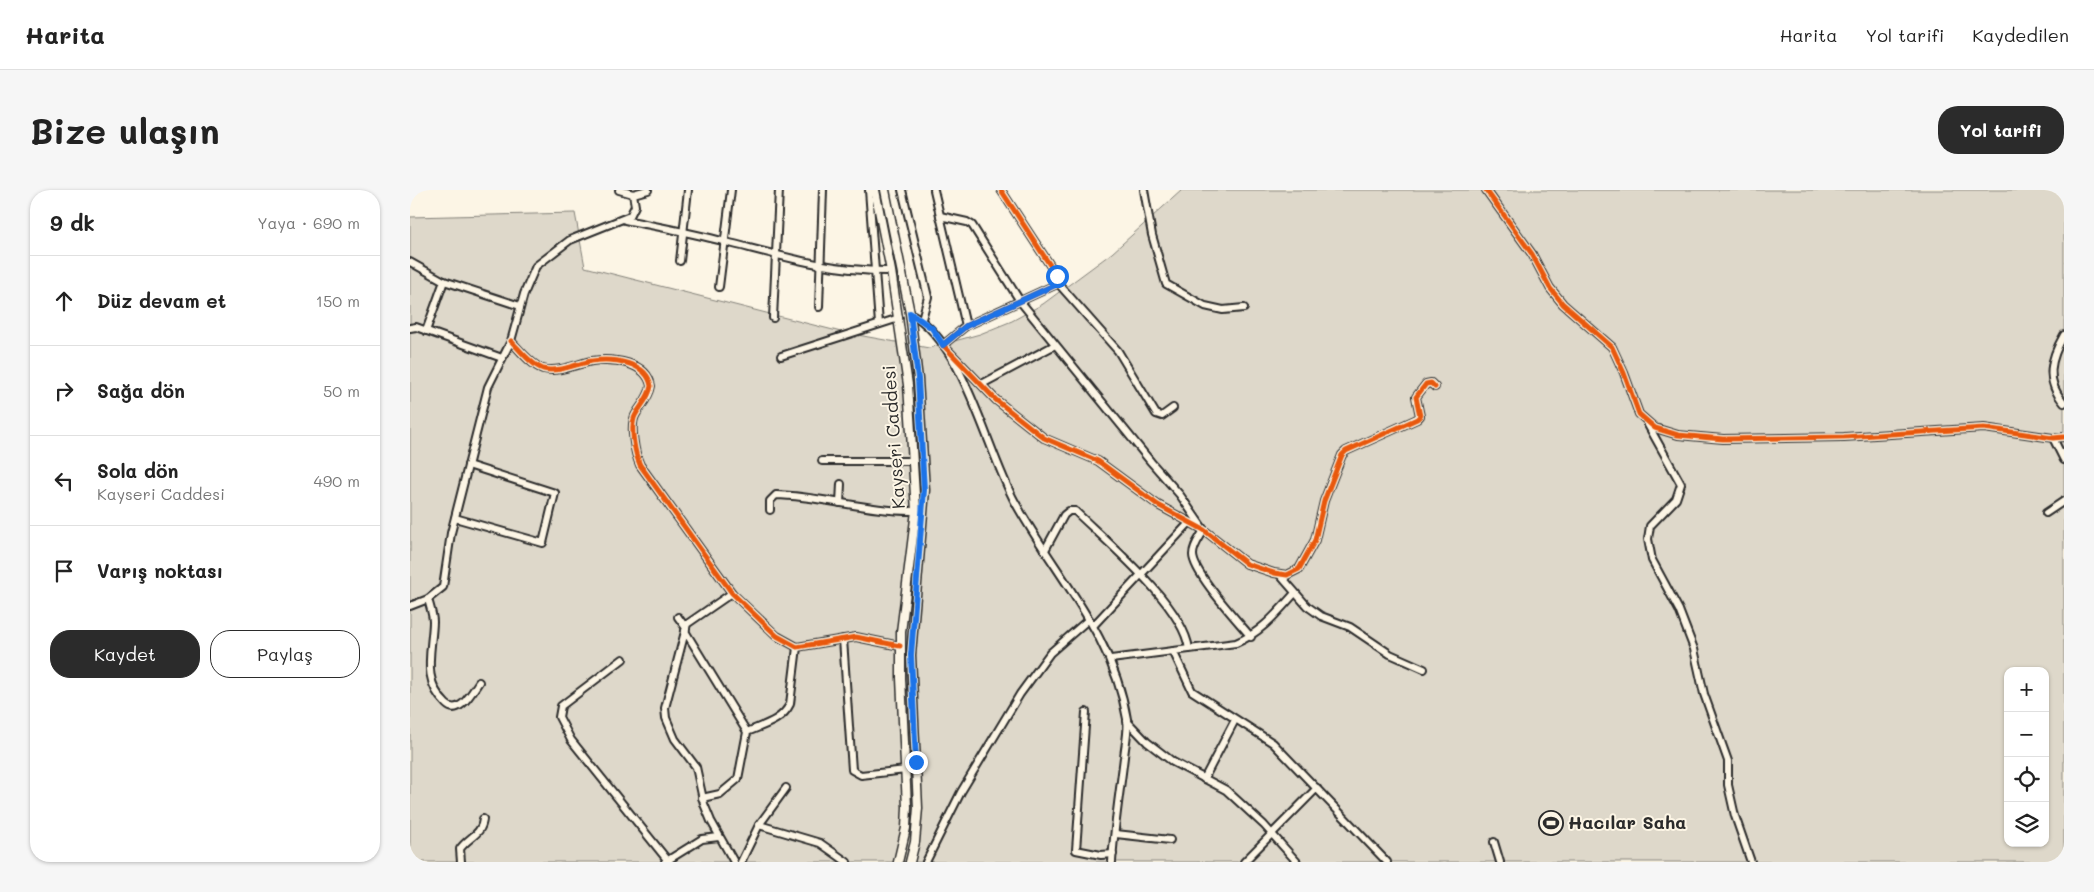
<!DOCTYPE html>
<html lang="tr">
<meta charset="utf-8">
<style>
body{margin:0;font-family:Mali,sans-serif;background:#f6f6f6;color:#222}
.controls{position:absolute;right:15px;bottom:15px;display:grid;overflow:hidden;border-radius:10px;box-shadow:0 1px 4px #0004}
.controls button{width:45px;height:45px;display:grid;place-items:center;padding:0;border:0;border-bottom:1px solid #e0e0e0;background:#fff;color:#222;font:25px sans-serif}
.stop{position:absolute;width:15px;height:15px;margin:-11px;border:4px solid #1a73e8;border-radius:50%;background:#fff}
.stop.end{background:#1a73e8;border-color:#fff;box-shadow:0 1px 5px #0008}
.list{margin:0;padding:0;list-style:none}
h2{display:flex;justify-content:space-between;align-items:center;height:65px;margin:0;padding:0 20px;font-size:21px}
h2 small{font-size:16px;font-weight:400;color:#767676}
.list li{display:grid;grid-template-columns:32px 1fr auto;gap:15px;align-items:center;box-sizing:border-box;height:90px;padding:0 20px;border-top:1px solid #e0e0e0}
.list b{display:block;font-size:19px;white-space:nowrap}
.list p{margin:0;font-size:16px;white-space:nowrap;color:#767676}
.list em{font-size:16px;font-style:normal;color:#767676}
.actions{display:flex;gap:10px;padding:15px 20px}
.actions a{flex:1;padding:11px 0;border:1px solid #2b2b2b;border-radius:20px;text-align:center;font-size:18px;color:#2b2b2b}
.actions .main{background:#2b2b2b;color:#fff}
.icon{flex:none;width:28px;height:28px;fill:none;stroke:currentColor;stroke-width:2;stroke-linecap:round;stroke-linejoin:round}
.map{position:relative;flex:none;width:1654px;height:672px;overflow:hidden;border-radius:20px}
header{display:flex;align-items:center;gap:30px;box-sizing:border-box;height:70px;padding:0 25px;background:#fff;border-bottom:1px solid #e0e0e0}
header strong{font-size:24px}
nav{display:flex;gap:28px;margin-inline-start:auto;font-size:18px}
.intro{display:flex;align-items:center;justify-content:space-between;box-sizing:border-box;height:120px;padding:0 30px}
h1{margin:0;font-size:35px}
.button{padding:12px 22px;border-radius:20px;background:#2b2b2b;color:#fff;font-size:18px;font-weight:700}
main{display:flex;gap:30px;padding:0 30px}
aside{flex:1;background:#fff;border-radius:20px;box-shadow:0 1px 4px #0004}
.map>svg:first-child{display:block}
</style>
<header>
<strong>Harita</strong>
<nav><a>Harita</a><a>Yol tarifi</a><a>Kaydedilen</a></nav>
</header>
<div class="intro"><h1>Bize ulaşın</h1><a class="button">Yol tarifi</a></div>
<main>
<aside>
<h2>9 dk<small>Yaya · 690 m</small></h2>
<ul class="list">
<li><svg class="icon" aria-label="ahead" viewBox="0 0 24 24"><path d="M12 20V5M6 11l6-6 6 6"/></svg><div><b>Düz devam et</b></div><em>150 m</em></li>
<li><svg class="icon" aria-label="right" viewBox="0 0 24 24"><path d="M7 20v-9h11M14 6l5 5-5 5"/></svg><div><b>Sağa dön</b></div><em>50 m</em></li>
<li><svg class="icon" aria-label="left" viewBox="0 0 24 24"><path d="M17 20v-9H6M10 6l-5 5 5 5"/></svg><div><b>Sola dön</b><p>Kayseri Caddesi</p></div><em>490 m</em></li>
<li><svg class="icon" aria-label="arrive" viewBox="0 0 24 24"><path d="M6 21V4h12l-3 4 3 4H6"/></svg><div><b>Varış noktası</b></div></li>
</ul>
<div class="actions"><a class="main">Kaydet</a><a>Paylaş</a></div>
</aside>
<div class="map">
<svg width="1654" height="672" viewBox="0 0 1654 672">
<rect width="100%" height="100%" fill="#fcf5e5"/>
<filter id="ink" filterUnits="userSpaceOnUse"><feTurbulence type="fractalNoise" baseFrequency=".02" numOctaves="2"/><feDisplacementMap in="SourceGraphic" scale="10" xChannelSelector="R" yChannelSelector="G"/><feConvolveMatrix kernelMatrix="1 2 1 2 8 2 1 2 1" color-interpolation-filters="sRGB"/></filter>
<g filter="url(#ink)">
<path fill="#ded8ca" stroke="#84827a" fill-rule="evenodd" d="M772,0H1654V672H0V27L165,23L175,77L431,142L519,158L570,144L602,131L633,114L702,63ZM1598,481H1635V653H1598Z"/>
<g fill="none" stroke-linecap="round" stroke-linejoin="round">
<defs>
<g id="minor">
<path d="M209,0L223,4L238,0"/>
<path d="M459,0L469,134"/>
<path d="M492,0L518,107L512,129"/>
<path d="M524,0L556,136"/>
<path d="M591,0L647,86V92L645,95L556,136L533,155L586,210L634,248L688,271L748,315L794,340L837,374L864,383L877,385L889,379L905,350L914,311L932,265L936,261L1007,229L1010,226L1006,207L1016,194L1021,193L1025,197"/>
<path d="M734,0L742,45L756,94L795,116L813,120L834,118"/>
<path d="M1076,0L1122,64L1140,98L1153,114L1202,157L1214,183L1229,224L1245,238L1268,245L1313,249L1434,247L1574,238L1643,248L1654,247"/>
<path d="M530,26L557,32L562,35L610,111L741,272L770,305L794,340C790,348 783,355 783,365C783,383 828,431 841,447"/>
<path d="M215,30C249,37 283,43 316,52C372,66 423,82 481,81"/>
<path d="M270,71L278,0"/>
<path d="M0,72L34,91L110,116"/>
<path d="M647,92L708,161L746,224L752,226L763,218"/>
<path d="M309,97L321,0"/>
<path d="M409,117L413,0"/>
<path d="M500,123C554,152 576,259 605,312C645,385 703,443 717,529C719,540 715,555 714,567C710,601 704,637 702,672"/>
<path d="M363,128L369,0"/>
<path d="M0,138L6,137L92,168"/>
<path d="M16,141L34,91"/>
<path d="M1654,145C1641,168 1634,190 1654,213"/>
<path d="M101,151C109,159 121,175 133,179C149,183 166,174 182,171C203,168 237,172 241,196C239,208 231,215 226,224C219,235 225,264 230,275L322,403L367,446L387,457L446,447L490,456"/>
<path d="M371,166L489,128"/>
<path d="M572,194L645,155"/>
<path d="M1238,235L1271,294L1266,309L1240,336L1238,349L1242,370L1269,420L1284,459L1294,504L1318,571V595L1325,626L1341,672"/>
<path d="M1643,248L1654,270"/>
<path d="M412,271H503"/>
<path d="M430,313L431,294"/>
<path d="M360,320V311L366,305C413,306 459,322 506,321"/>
<path d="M1636,323L1654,311"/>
<path d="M45,328L133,353L145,303L58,275"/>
<path d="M635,360L654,325L659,321H665C697,352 773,415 779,459"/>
<path d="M870,385L897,416L911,426L940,437L980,464L1014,479"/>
<path d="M322,403L277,434L255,518L256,528L265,549L286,577L294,614L301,631L324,672"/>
<path d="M18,409C20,417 23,425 23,432C22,462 11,490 36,514C49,527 62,502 69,492"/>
<path d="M0,416L18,409L33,397L41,343L78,197L101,151L114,104L126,76L160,50L220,26L225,16L223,4"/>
<path d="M268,427L276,438"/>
<path d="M683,436L780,332"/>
<path d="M275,441L337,542L328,589L310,604L292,608"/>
<path d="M433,449L442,580L451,585L496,580"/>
<path d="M763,461L782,501L863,553L977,672"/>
<path d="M213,469L151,516L149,527L161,550L259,672"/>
<path d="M701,469L826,453C851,443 867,423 885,403"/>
<path d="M676,522L666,660L691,665L703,664"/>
<path d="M717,531L737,552L763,572L816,600L854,635L887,672"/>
<path d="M337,542C353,535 372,531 380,514L387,457"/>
<path d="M794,589L825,530"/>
<path d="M349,635L376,598"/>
<path d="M706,644L760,650"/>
<path d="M1084,652L1090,672"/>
<path d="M51,672L50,659C58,647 72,645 73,629"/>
<path d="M255,672L292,649L309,647"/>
<path d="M331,672L349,635L410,653L437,672"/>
<path d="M516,672L551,602L610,504L640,463L679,429"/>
<path d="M834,672L907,598"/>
</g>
<g id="major">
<path d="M465,0L481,81L498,195L506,321L491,442V488L497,617L496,638L488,672"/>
<path d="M475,0L500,123L508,189L515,300L501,465L508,618L505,652L500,672"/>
</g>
</defs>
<use href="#minor" stroke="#2b2b2b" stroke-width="10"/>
<use href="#major" stroke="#2b2b2b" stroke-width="11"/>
<use href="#minor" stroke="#fcf5e5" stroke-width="6"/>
<use href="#major" stroke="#fcf5e5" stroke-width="8"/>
<defs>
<g id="cycleway">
<path d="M591,0L647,86V92L645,95L556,136L533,155L586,210L634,248L688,271L748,315L794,340L837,374L864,383L877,385L889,379L905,350L914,311L932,265L936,261L1007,229L1010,226L1006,207L1016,194L1021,193L1025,197"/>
<path d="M1076,0L1122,64L1140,98L1153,114L1202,157L1214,183L1229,224L1245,238L1268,245L1313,249L1434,247L1574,238L1643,248L1654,247"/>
<path d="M101,151C109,159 121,175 133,179C149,183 166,174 182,171C203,168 237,172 241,196C239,208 231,215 226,224C219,235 225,264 230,275L322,403L367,446L387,457L446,447L490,456"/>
</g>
</defs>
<use href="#cycleway" stroke="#fcf5e5" stroke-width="8"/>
<use href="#cycleway" stroke="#e8590c" stroke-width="5"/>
</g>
</g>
<g fill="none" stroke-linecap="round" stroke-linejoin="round" filter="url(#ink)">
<path stroke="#1a73e8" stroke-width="6" d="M506,572L501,465L514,300L508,189L500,123L522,138L533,155L556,136L645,95L647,86"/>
</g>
<defs>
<symbol id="stadium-ring" viewBox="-11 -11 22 22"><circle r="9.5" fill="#fcf5e5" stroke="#2b2b2b" stroke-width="1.5"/><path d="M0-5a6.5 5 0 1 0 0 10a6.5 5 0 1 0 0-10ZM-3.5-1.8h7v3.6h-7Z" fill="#2b2b2b"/></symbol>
</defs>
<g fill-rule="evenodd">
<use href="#stadium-ring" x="1127" y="619" width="28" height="28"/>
</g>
<g text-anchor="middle" stroke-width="4" stroke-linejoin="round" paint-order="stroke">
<g font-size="18" fill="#2b2b2b" stroke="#fcf5e5">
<text transform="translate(484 247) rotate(-94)" y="6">Kayseri Caddesi</text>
</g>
<g font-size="18" font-weight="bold" fill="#2b2b2b" stroke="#fcf5e5" text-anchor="start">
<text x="1158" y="639">Hacılar Saha</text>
</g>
</g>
</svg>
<div class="controls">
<button>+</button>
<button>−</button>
<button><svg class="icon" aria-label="locate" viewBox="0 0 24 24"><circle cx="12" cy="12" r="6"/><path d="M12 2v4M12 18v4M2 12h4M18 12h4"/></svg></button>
<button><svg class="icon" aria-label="layers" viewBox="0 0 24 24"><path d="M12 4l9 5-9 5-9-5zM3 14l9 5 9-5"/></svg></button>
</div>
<div class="stop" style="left:647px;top:86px"></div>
<div class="stop end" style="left:506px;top:572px"></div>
</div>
</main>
